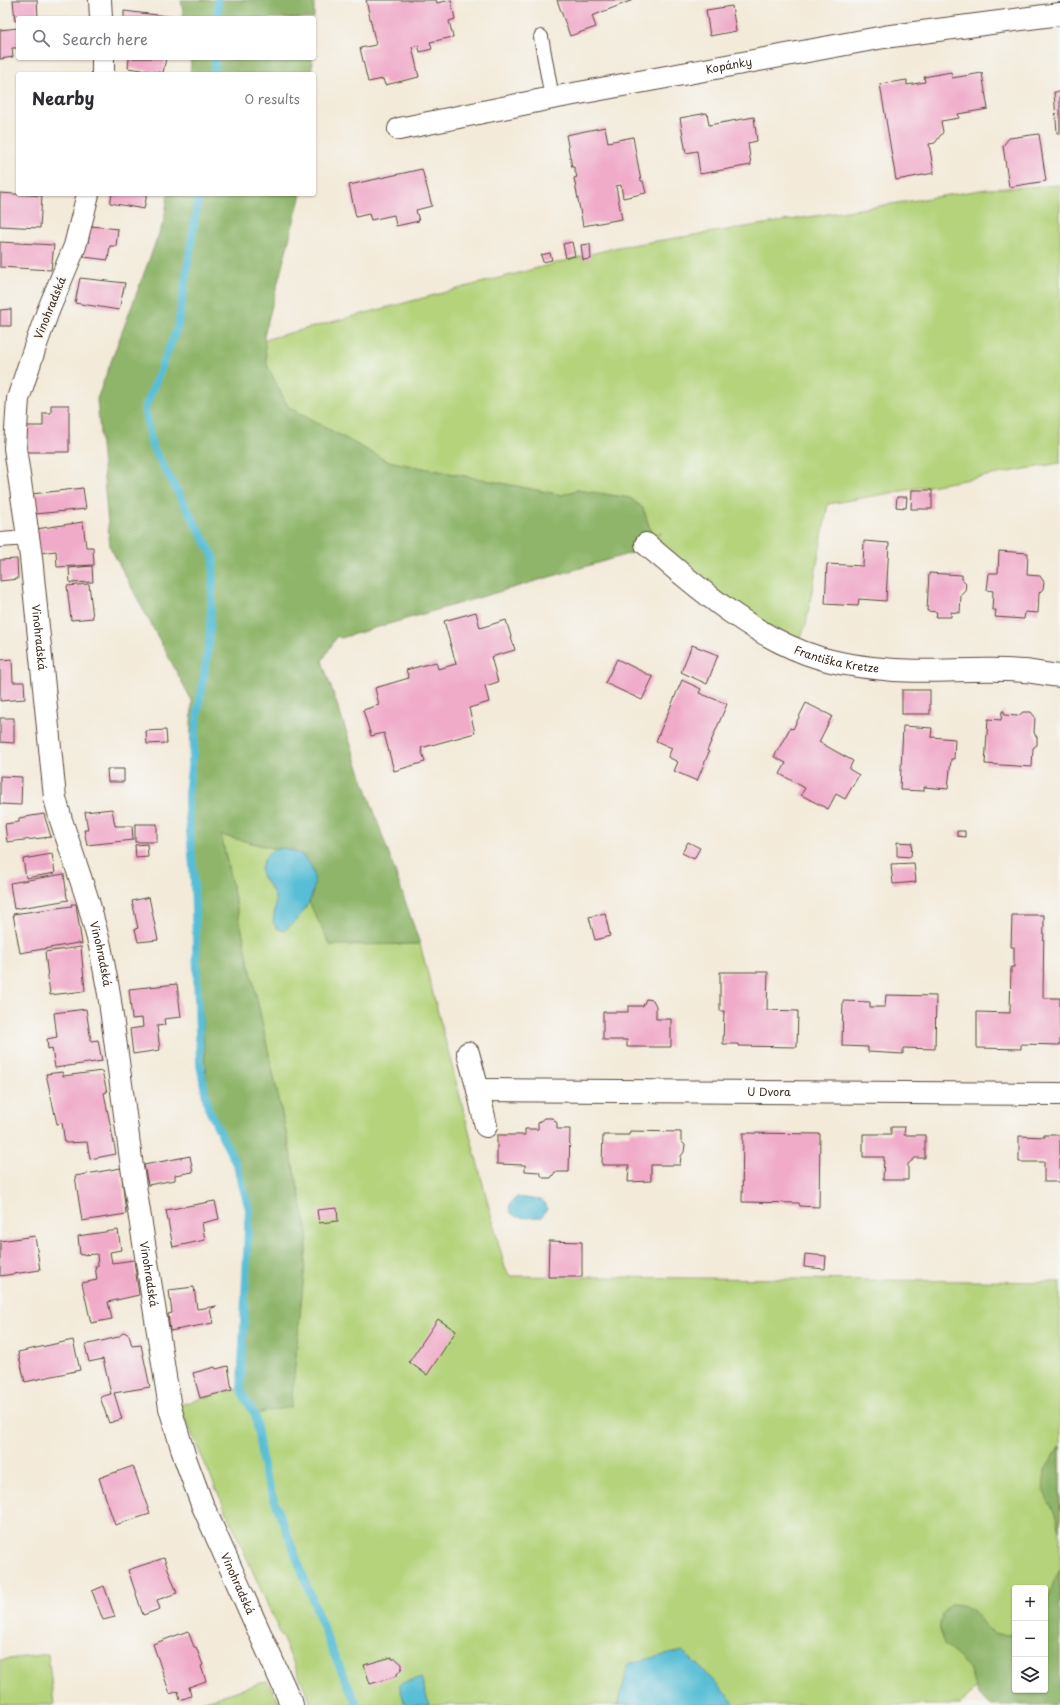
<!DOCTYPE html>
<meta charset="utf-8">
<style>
body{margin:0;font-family:"Playpen Sans",sans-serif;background:#f7f7f7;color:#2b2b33}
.controls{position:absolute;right:12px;bottom:12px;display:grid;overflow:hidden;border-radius:4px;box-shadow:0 1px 3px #0004}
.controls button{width:36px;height:36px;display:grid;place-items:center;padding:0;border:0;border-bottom:1px solid #e1e1e2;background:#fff;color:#2b2b33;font:20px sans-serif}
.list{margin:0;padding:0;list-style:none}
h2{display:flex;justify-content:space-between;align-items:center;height:52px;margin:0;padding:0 16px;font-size:17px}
h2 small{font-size:13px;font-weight:400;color:#7c7c81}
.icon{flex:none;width:22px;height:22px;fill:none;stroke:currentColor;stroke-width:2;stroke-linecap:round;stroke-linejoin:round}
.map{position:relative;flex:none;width:1060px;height:1705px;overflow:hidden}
.search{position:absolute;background:#fff;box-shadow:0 1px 3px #0004;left:16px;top:16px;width:300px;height:44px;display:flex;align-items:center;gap:10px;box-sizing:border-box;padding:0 14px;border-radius:4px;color:#7c7c81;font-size:15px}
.panel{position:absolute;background:#fff;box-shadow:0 1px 3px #0004;left:16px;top:72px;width:300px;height:124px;border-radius:4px}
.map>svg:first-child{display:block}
</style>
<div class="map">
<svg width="1060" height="1705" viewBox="0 0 1060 1705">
<rect width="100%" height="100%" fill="#f6f6f2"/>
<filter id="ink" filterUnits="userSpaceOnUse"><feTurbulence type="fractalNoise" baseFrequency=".025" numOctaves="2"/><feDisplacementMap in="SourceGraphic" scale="8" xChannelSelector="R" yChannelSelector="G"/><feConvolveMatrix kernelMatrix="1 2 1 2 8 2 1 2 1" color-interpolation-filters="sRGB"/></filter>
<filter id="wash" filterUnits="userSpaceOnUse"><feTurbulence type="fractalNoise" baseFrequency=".012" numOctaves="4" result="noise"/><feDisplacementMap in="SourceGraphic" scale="16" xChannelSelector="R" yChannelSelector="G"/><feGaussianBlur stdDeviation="0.9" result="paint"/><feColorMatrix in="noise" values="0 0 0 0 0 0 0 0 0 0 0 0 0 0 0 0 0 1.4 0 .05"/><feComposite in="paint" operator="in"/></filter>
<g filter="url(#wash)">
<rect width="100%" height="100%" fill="#f3ead9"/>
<g fill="#b4d37a" stroke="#787e4c">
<path d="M1060,185V463L828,504L806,624L800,639C744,620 699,575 654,538L662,533L652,535L643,508L630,498L577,490L562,495L387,461L288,407L262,356L263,340L618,247L987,189Z"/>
<path d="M221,835L276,849C297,846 318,864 315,886C314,890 311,894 312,898C315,913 325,930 330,945L420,944L505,1268L510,1276L1060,1282V1601L1045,1615V1588H1015V1645L960,1705H312L179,1405L241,1388L293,1379L308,1233Z"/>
<path d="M48,1654L54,1705H0V1660Z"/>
<path d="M267,1681L281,1705H193Z"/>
</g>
<g fill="#8fb56a" stroke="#657044">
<path d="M181,0H314V18H184Z"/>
<path d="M190,58H312V74H190L191,65Z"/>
<path d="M168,194H301L264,336L267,365L288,407L387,461L562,495L577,490L630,498L643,508L652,535L642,550L341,638L337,636L322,661L420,944L330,945L309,902C321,875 308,844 276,849L221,835L308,1233L291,1407L255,1414L241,1388L249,1209L237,1166L208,1108L188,808L192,701L110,547L97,399L164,220Z"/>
<path d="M1060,1446V1530L1052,1506L1043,1490L1045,1470Z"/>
<path d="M1060,1569V1698L1055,1705H989L976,1691L969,1668L944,1644L939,1630L942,1613L952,1604C983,1606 973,1620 993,1632C999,1635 1008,1635 1015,1635V1690H1045V1613L1050,1591Z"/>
</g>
<g fill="#58bed6" stroke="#4a747a">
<path d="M283,848C334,859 315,910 283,931L277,928L273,922C274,916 276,903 275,898C272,883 253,877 265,859C269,852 275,849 283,848Z"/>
<path d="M517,1197L541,1200L546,1204L547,1209L542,1217C533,1217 514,1221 510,1211C508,1205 512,1201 517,1197Z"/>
<path d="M682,1651L705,1672L736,1705H618L629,1663Z"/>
<path d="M421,1677L429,1705H405L399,1684Z"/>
</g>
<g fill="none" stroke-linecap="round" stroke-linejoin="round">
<g stroke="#58bed6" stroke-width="8">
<path d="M218,18V0"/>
<path d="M214,74L215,58"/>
<path d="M199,194L178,326L145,408L152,446L214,557L209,643L198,712L188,793V808L194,879L200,1064L208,1108L237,1166L249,1209L241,1388L245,1399L255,1414L264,1473L331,1648L357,1705"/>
</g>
</g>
<g id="blocks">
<g fill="#f0abc9">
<path d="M13,0H37L38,17L18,18V20L15,21Z"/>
<path d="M366,0H436L437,3L451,0L455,19L449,21L453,37L430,42L432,49L420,52L418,45L412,47L419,77L385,85L383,79L368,82L360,48L376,45Z"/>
<path d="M557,0H633L592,16L596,27L570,36Z"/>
<path d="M732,6L736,31L710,36L706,10Z"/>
<path d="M124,11L174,17V18H124Z"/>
<path d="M18,28V48H12L13,57L0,59V30Z"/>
<path d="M129,58H166L163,73L128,68Z"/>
<path d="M951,72L952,78L982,73L988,109L958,114L959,118L941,121L943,132L935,143L929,144L934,173L896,180L880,84L907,80V85L925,82L924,77Z"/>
<path d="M1054,92H1060V133H1057Z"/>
<path d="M707,113L709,125L754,117L757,141L748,143L751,165L700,174L697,151L686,153L680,118Z"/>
<path d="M605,127L608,142L633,137L641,181H643L646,193L623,198L621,185L616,186L622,219L583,226L574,178L577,177L574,167H572L566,135Z"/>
<path d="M1039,134L1046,181L1009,187L1003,146L1009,138Z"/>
<path d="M422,169L432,206L416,210L419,221L396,226L394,215L371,220L369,214L356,217L349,185Z"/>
<path d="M0,193L42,196L40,228L0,226Z"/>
<path d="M112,194H147L144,209L110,203Z"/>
<path d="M91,226L118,229L116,246H110L108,260L84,257L86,242L88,243Z"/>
<path d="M0,242L54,245L51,270L0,267Z"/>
<path d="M572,242L575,256L566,258L563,244Z"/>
<path d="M590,244L591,259L583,260L581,245Z"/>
<path d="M550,253L552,260L543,262L541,255Z"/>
<path d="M80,278L125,283L119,310L75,303Z"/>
<path d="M11,309V326H0V310Z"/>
<path d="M51,405H69V452H26L27,426H43V413H51Z"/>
<path d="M83,488L86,509L35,514L32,494Z"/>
<path d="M912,490H932V509H911Z"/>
<path d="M897,497H907L906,508L896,507Z"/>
<path d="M83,522L86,547H93L94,565L57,567L56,551L39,553L36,529Z"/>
<path d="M864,541L889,543L886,601L859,599L858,606L825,604L827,564L863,566Z"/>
<path d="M999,551L1028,553L1027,575L1040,576L1044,582L1043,589L1039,593L1038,613L1025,612L1024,619L995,617L996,610H992L993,591L987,590L989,573H998Z"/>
<path d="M17,559L18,579L0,581V560Z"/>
<path d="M92,566L93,582L70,583L69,568Z"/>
<path d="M929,573L962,575V579L966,583L965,591L961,595L960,613L951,612V617H936L937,612L927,611Z"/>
<path d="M89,584L93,618L71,620L67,586Z"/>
<path d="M476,612L480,628L506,620L515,650L491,657L498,682L485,686L489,702L469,708L475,733L421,748L425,762L394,771L384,733L371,736L363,710L379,705L375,688L409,678L406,670L436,662L438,669L456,664L444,621Z"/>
<path d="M692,645L718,655L707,684L681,672Z"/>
<path d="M12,659L13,682H24L25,699L0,701V660Z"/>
<path d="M617,659L653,677L642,700L605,683Z"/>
<path d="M682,680L701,689L699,693L727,704L707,751L709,752L697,781L674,771L678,762L668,757L672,748L656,741Z"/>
<rect x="902" y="690" width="28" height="24"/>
<path d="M806,703L832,716L819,742L853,761L849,769L859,775L845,799L836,794L828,809L801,795L805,788L780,774L786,763L774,757L790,728L793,729Z"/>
<path d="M1002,711H1004V715L1018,716L1023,712H1031L1035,717L1034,733L1037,737V745L1033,748L1032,767L985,764L988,719L1001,720Z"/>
<path d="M0,718H14V743L0,742Z"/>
<path d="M903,726L932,728L931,737L955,739L954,759H951L948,789L924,787V791L900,790Z"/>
<path d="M166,730L167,743L147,744L146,731Z"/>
<path d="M107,769H124V782H108Z"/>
<path d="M0,776L22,777L21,805L0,804Z"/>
<path d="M112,809L115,826H132L133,840L87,845L84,830H88L85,812Z"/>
<path d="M44,814L51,837L7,842L5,824L19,822V818Z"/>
<rect x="135" y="824" width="22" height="18"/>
<path d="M957,831H965V837L957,836Z"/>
<path d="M688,842L700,848L694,859L682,853Z"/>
<path d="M897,842L912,843L911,857L897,856Z"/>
<path d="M147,844L148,857L136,858L135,845Z"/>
<path d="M52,854L55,873L26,878L23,859Z"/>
<path d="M914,863L916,882L893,884L891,864Z"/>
<path d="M64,874L67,898L69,900L14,909L10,883Z"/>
<path d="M149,897L158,940L138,942L135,929L138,928L132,901Z"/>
<path d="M71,904H76L82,944L78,943L20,953L13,914L72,906Z"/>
<path d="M605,913L610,936L595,940L589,917Z"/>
<path d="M1012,915H1044L1043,998H1060V1045L1021,1044V1049L977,1048V1012L1010,1013L1011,967H1014V947H1011Z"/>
<path d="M81,947L85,991L50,995L45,952Z"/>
<path d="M720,972H768L767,1010L798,1011L797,1047L738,1046V1044H723L724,1011H720Z"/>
<path d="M177,984L181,1017L164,1019L165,1025L157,1026L160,1050L133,1054L130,1029L143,1027L142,1018L132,1019L129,989Z"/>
<path d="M886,995L936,996L935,1049L903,1048V1054L868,1052V1047L842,1046L843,1001L870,1002V1007H885Z"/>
<path d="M646,999L653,1000L656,1006V1019H671V1047H627V1040H603V1012H628V1006H643Z"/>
<path d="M86,1009L91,1041L98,1040L102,1061L55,1068L52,1048L48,1049L47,1039L57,1037L54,1013Z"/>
<path d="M102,1071L107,1092L104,1093L116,1154L90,1159L87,1142L65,1143L62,1123L57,1124L46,1074L62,1072L63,1076Z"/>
<path d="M544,1118H552L557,1123V1129H570L569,1172H555L551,1178H543L539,1172L525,1171V1165L497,1164V1135H525V1129H538V1123Z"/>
<path d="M891,1127H905L904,1135H925V1158H915L908,1164V1180H883L884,1157H863V1134H891Z"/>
<path d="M630,1131L681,1132V1141L685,1145L684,1152L681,1156L680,1165H651V1181L628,1182L629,1165H602L603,1135H629Z"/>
<path d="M743,1133L820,1134L819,1207L800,1206L799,1203L742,1202Z"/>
<path d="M1044,1135H1060V1182H1044V1162H1019V1136L1045,1137Z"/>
<path d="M190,1156L193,1172L175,1175V1180L148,1185L144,1165Z"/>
<path d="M121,1168L126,1214L82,1221L75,1176Z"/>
<path d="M215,1201L219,1219L202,1223L205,1240L173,1247L166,1210Z"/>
<path d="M337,1208L338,1221L319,1223L317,1210Z"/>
<path d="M118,1230L121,1250L110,1252L112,1263L134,1260L139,1295L108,1302L112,1319L91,1323L82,1283L97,1280L95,1266H98L97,1254L80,1255L78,1236Z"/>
<path d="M35,1236L40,1270L0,1276V1241Z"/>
<path d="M549,1241L582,1242V1277H548Z"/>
<path d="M805,1254L826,1256L825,1269L804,1267Z"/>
<path d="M194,1287L197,1309L217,1306L210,1309L213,1323L170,1331L168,1314L172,1313L169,1290Z"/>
<path d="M438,1319L456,1331L427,1375L409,1362Z"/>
<path d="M124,1332L129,1335L132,1346L141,1345L150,1387L114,1393L122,1419L109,1423L100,1397L111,1394L103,1359L89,1362L85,1345L118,1337Z"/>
<path d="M73,1340L80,1370L25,1382L18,1352Z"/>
<path d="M228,1366L232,1390L200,1398L193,1373L215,1367L216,1369Z"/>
<path d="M133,1466L150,1514L115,1525L99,1478Z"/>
<path d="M164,1558L177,1593L157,1600L160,1609L143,1615L128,1570Z"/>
<path d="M104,1586L115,1617L103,1620L92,1591Z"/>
<path d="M188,1631L194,1647H196L203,1665L201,1666L206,1681L189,1687L191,1696L180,1700L178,1691L170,1694L153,1644Z"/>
<path d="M392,1657V1659H396L402,1664V1668L397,1674V1676L370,1684L364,1665Z"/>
</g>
</g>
</g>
<g filter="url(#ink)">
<use href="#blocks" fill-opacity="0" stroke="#57473a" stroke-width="1"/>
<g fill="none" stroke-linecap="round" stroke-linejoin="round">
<defs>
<g id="service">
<path d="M541,37L552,98"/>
<path d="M0,540L28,538"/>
</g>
<g id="minor">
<path d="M100,0L101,18"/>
<path d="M103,58V74"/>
<path id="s1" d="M399,129L552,98L884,37L1060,14"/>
<path id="s2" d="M88,194L75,246L48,311L35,347L18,399L17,413L15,448L31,557L55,798L61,820L88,901L100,946L109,994L132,1167L170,1408L185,1458L202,1504L292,1705"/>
<path id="s3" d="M646,544C697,587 755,639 820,658C843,665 870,668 894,670C937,673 981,667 1024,671C1036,672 1048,675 1060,676"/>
<path d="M468,1053L478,1090L486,1126"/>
<path id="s4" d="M478,1090L1060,1094"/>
</g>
</defs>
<use href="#service" stroke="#57473a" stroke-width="16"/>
<use href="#minor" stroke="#57473a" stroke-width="24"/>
<use href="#service" stroke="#fff" stroke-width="14"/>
<use href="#minor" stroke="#fff" stroke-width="22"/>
</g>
</g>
<g text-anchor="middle" stroke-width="4" stroke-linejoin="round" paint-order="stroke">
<g font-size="11" fill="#3b2a1e" stroke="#f6f6f2">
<text dy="4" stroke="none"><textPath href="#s1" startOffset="336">Kopánky</textPath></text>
<text transform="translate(50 308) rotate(-68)" y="4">Vinohradská</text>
<text dy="4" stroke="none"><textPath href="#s2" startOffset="457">Vinohradská</textPath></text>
<text dy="4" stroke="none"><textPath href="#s3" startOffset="226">Františka Kretze</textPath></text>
<text dy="4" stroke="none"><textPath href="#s2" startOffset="781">Vinohradská</textPath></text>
<text dy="4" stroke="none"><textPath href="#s4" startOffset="291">U Dvora</textPath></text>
<text dy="4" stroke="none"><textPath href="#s2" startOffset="1105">Vinohradská</textPath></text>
<text dy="4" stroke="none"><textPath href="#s2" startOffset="1429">Vinohradská</textPath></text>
</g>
</g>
</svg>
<div class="controls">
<button>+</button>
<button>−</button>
<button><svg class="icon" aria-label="layers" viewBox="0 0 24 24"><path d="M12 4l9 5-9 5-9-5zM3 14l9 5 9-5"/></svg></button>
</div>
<div class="search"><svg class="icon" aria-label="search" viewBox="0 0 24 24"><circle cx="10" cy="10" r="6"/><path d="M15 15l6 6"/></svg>Search here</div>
<section class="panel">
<h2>Nearby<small>0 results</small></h2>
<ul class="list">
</ul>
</section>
</div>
